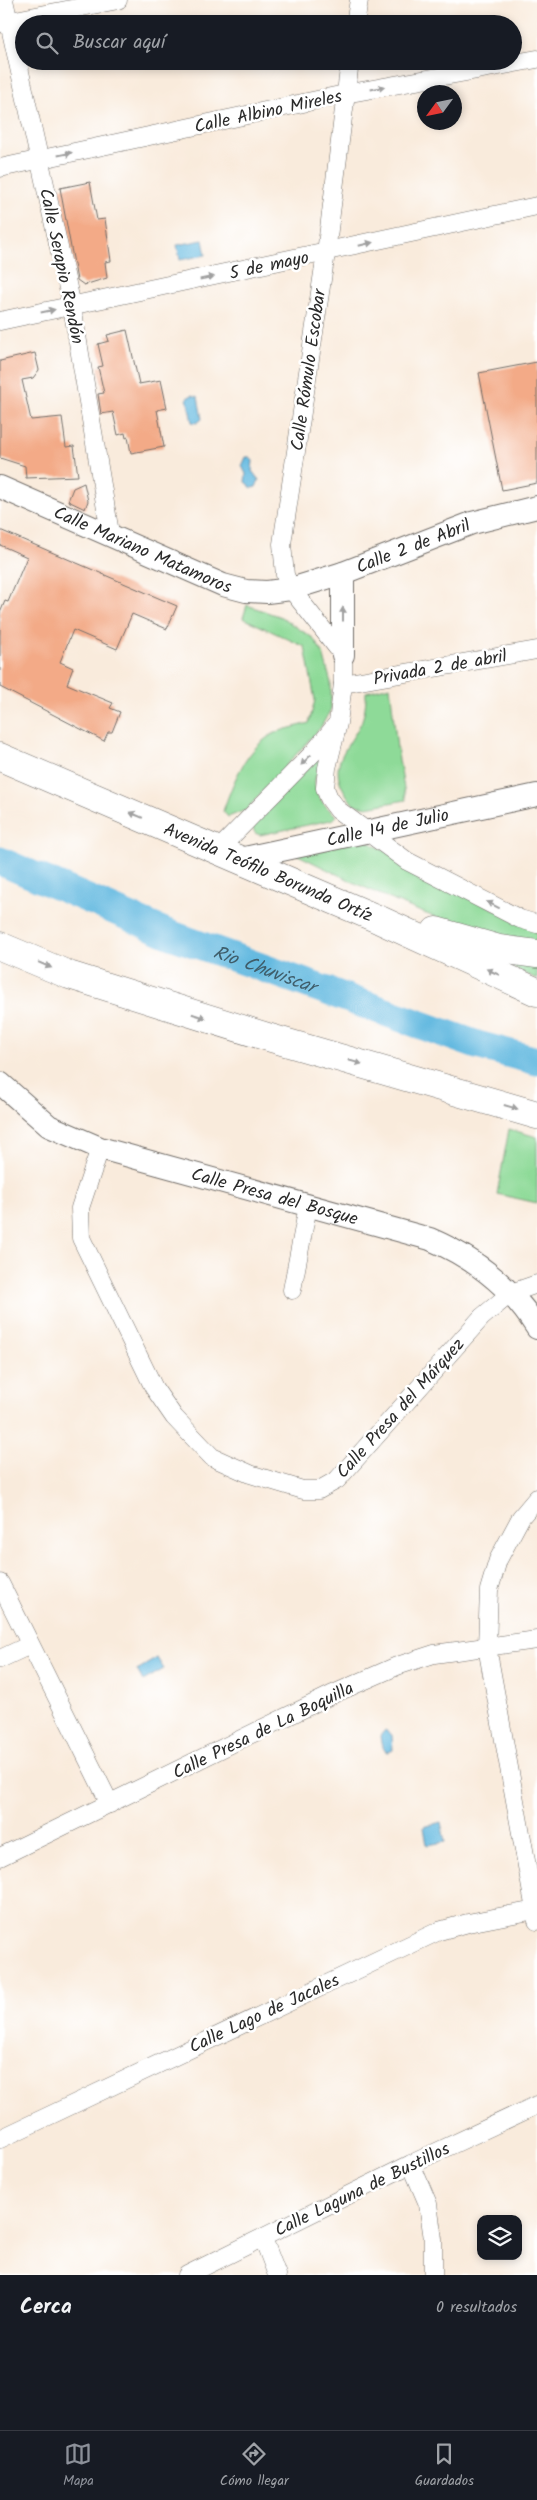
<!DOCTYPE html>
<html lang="es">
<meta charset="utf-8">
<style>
body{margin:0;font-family:Kalam,sans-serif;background:#20242c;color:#f1f3f6}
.controls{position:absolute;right:15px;bottom:15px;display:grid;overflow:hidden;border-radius:10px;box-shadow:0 2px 8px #0003}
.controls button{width:45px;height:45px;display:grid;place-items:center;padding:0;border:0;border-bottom:1px solid #363941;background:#171b24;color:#f1f3f6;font:25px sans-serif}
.compass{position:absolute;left:417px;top:85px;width:45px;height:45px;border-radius:50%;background:#171b24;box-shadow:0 2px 8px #0003;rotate:237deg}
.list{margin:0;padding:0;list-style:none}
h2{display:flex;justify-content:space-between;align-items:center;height:65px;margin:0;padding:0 20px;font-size:21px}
h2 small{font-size:16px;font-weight:400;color:#9ea1a6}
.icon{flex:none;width:28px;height:28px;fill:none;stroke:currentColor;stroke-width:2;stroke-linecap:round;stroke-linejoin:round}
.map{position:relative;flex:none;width:537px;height:2275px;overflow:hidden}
.search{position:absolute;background:#171b24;box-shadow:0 2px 8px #0003;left:15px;right:15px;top:15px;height:55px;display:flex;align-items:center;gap:12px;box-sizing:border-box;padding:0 18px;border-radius:28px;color:#9ea1a6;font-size:19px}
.sheet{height:155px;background:#171b24}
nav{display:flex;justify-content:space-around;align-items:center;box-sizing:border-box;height:70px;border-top:1px solid #363941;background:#171b24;font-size:14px;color:#9ea1a6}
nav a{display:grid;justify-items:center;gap:2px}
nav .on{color:#8c9099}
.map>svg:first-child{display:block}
</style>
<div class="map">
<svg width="537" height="2275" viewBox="0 0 537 2275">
<rect width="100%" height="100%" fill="#fff"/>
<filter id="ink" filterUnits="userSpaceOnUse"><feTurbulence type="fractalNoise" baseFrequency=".02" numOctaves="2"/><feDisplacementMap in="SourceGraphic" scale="10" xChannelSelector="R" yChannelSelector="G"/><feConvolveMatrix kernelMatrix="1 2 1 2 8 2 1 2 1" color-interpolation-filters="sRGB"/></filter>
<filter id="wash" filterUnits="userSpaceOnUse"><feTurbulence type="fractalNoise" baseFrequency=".0096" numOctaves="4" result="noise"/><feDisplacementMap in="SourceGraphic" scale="20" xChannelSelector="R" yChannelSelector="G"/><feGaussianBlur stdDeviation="1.12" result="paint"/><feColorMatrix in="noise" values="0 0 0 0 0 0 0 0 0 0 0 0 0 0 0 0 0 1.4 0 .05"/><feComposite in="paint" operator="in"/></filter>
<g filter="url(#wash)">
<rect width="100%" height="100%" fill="#f9ebdc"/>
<g fill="#8eda98" stroke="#5c8262">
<path d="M247,605L281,617L313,638L323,653L331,683V709L321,727L246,810L228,817L223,811C233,783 244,752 271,735C281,729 297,727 309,723L315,700L305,647L243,618Z"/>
<path d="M390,686L397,748L406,800L367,807L353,804C324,766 343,757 361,723C365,713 366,702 366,692Z"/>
<path d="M318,757C324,765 316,771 315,779C313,794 326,808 337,816L331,820L260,835L255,833L253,828L257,822Z"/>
<path d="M363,839L537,932V942C512,938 486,935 462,927C405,908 348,880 294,853Z"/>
<path d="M488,957L537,962V979Z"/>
<path d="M509,1129L537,1137V1203L497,1194Z"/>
</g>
<g fill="#63b9e0" stroke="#477286">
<path d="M203,240L206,255L180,260L177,245Z"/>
<path d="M192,395L198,397L202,419L197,423L192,422L187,398Z"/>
<path d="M246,457H250L253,461L252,471L259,480L256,487L252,488L245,482L246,474L242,466Z"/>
<path d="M157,1658L164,1669L143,1681L137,1670Z"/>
<path d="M385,1730L392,1735L393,1750L389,1752L385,1751L381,1743L380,1736Z"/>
<path d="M441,1822L445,1842L427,1845L424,1827Z"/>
</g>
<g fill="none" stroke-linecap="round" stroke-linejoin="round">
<path stroke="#63b9e0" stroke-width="29" id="s1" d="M0,861L169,934L477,1045L537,1061"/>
</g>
<g id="blocks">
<g fill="#f3aa87">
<path d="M90,182L97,220L105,219L111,261L105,262L107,278L84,285L77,280L60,188Z"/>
<path d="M127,330L139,384L161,380L167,408L157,410L164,447L131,453L128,437L126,438L125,433L118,435L113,412L101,414L98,394L104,393L98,367L103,366L98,344L109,341L107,335Z"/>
<path d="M35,353L39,370L33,378L22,380L31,420L62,417L66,447L74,446L78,476L26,478L25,466L0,458V361Z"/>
<path d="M537,362V483L502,490L479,373Z"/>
<path d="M84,483L88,501L85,509L68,501L73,488Z"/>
<path d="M0,530L177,606L167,629L132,614L117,649L73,630L60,662L73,668L67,684L113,703L110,708L120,712L112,732H108L104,741L0,687V613L5,601L8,602L27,557L0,545Z"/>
</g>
</g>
</g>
<g filter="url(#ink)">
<use href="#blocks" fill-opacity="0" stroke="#736e69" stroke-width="1"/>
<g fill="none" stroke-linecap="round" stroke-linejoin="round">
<defs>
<g id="minor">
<path d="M4,0L72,306L110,533"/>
<path d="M0,23L118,0"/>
<path d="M355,24L359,0"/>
<path d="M350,61L326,253L282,544L285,575L291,589L343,655V684L338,723L327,768L325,788L329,798L338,810L407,861L520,919L537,924"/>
<path d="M0,168L345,94L537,59"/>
<path d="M0,321L537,206"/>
<path d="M343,684L537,650"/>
<path d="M218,850L315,751L336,725"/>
<path d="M100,1148L80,1208L81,1238L154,1388L174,1417L212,1457L250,1474L303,1490H319L337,1480L482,1317L511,1293L537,1284"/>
<path d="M292,1290L308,1206"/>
<path d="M0,1583L110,1804"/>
<path d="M0,1659L30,1645"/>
<path d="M0,1857L331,1695L397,1666L434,1654L537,1640"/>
<path d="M537,1921L487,1647L489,1590L498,1560L521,1517L537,1498"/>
<path d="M0,2139L439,1931L468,1923L535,1910"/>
<path d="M411,2164L428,2204L433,2239V2275"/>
<path d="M263,2238L277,2275"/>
<path d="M187,2275L411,2164L537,2105"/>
</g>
<g id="tertiary">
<path id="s2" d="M0,487L223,585L246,591L267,592L291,589L343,573L472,523L537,507"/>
<path d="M343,655V573"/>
<path id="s3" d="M240,859L537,795"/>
<path id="s4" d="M0,1083L49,1126L100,1148L430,1239C474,1258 511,1286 537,1328"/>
</g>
<g id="primary">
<path id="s5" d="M0,757L380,920L537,992"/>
<path d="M436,931L499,949L537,954"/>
<path d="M0,946L69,975L271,1038L537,1115"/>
</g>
</defs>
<use href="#minor" stroke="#736e69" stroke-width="19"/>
<use href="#tertiary" stroke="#736e69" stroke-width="24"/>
<use href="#primary" stroke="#736e69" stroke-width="29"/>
<use href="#minor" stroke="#fff" stroke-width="18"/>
<use href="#tertiary" stroke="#fff" stroke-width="22"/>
<use href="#primary" stroke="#fff" stroke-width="28"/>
</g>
<defs><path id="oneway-solid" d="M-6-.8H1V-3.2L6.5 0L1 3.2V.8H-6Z" transform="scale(1.25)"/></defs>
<g fill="#a0a0a0">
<use href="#oneway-solid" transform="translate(378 88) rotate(-11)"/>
<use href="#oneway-solid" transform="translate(65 154) rotate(-12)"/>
<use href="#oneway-solid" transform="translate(366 244) rotate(-13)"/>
<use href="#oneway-solid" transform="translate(207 278) rotate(-12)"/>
<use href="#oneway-solid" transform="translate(48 311) rotate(-12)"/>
<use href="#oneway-solid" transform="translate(343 614) rotate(-90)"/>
<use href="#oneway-solid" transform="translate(306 760) rotate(134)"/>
<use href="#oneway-solid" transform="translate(136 815) rotate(-157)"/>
<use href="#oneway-solid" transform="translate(493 905) rotate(-153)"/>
<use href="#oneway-solid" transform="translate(45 965) rotate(23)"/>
<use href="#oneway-solid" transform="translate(493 972) rotate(-155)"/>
<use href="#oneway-solid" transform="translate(199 1016) rotate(17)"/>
<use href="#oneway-solid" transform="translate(355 1062) rotate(16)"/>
<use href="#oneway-solid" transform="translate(511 1107) rotate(16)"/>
</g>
</g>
<g text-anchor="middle" stroke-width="5" stroke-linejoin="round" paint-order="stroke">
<g font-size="18" fill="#2b2b2b" stroke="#fff">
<text transform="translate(268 111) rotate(-12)" y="6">Calle Albino Mireles</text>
<text transform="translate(269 265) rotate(-12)" y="6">5 de mayo</text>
<text transform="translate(62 266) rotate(78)" y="6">Calle Serapio Rendón</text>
<text transform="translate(308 370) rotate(-82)" y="6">Calle Rómulo Escobar</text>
<text dy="6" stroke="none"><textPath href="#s2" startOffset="442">Calle 2 de Abril</textPath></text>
<text dy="6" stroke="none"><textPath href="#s2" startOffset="156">Calle Mariano Matamoros</textPath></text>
<text transform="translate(440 667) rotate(-10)" y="6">Privada 2 de abril</text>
<text dy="6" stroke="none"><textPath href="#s3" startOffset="151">Calle 14 de Julio</textPath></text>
<text dy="6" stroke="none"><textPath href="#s5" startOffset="292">Avenida Teófilo Borunda Ortíz</textPath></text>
<text dy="6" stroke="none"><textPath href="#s4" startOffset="302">Calle Presa del Bosque</textPath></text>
<text transform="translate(400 1408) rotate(-48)" y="6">Calle Presa del Márquez</text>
<text transform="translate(263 1730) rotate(-26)" y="6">Calle Presa de La Boquilla</text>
<text transform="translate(264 2013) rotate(-25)" y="6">Calle Lago de Jacales</text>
<text transform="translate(362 2189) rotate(-26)" y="6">Calle Laguna de Bustillos</text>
</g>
<g font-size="19" font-style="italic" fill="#3f5d6a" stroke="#fff">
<text dy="7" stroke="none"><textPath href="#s1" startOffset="286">Rio Chuviscar</textPath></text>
</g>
</g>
</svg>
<div class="controls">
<button><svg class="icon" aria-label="layers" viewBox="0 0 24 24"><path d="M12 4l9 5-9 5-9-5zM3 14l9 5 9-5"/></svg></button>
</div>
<svg class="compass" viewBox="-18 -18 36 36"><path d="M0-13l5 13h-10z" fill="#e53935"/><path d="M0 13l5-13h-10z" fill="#9ea1a6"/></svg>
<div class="search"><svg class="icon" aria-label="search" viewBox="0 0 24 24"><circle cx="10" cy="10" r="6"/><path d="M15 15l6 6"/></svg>Buscar aquí</div>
</div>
<section class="sheet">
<h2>Cerca<small>0 resultados</small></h2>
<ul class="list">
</ul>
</section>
<nav>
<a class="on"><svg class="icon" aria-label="map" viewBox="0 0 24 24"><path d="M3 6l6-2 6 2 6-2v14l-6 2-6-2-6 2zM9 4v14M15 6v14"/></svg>Mapa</a>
<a><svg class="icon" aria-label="directions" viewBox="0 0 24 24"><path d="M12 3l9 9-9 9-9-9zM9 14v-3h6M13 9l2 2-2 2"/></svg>Cómo llegar</a>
<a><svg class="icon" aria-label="saved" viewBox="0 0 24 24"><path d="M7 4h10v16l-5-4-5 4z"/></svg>Guardados</a>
</nav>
